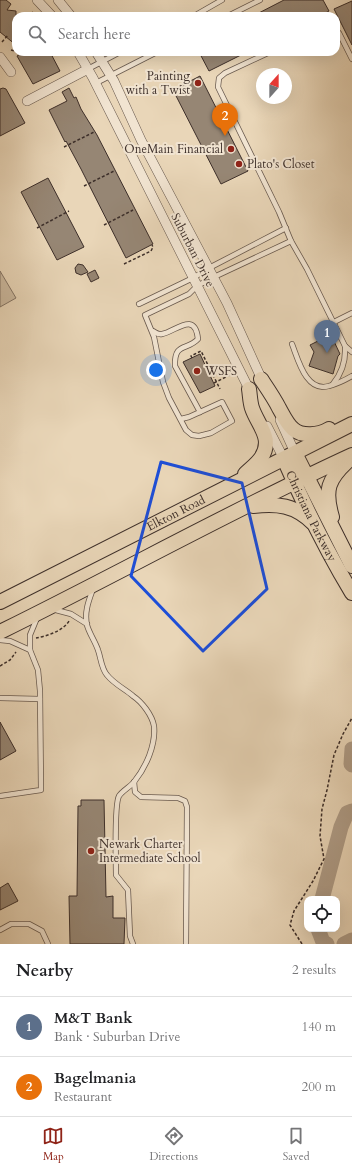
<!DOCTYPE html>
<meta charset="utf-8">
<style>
body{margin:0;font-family:Cardo,serif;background:#f6f6f6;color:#202124}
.controls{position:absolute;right:12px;bottom:12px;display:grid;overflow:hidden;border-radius:8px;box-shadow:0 4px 16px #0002}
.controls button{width:36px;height:36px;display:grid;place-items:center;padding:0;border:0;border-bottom:1px solid #e0e0e0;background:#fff;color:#202124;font:20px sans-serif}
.compass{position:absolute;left:256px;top:68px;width:36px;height:36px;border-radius:50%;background:#fff;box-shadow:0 4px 16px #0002;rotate:21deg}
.you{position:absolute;left:156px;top:370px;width:14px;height:14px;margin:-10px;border:3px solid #fff;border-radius:50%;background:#1a73e8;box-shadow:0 0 0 6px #1a73e833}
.badge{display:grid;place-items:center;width:26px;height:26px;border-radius:50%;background:#8f2418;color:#fff;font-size:13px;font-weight:700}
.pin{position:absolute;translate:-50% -33px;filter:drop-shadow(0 1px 2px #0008)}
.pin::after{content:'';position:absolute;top:21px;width:14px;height:12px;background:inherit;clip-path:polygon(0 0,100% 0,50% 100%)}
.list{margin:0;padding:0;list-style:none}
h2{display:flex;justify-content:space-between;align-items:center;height:52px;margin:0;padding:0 16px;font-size:17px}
h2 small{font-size:13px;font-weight:400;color:#757577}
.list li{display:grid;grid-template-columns:26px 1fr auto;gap:12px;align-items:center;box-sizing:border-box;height:60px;padding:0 16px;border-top:1px solid #e0e0e0}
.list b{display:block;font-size:15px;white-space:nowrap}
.list p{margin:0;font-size:13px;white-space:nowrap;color:#757577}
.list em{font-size:13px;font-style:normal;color:#757577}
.icon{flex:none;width:22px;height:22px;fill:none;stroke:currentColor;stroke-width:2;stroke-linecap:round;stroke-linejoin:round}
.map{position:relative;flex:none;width:352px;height:944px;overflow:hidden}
.search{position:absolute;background:#fff;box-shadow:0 4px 16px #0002;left:12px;right:12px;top:12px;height:44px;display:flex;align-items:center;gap:10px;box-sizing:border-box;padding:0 14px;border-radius:12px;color:#757577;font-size:15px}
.sheet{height:172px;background:#fff}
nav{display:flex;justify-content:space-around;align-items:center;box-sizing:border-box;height:56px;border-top:1px solid #e0e0e0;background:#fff;font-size:11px;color:#757577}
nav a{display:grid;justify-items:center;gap:2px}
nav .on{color:#8f2418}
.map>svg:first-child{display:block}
</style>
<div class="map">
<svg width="352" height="944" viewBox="0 0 352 944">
<rect width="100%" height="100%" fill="#e9d6b8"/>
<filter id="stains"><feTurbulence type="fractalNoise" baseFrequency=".005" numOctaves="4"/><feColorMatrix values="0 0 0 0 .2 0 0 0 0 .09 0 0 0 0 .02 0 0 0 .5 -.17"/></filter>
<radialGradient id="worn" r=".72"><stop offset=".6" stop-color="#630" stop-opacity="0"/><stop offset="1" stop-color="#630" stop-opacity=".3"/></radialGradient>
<path fill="#ccbaa0" stroke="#847465" d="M0,271L16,298L0,307Z"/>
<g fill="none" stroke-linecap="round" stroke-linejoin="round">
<g stroke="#af9d88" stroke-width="15">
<path d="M352,749L351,764L352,765"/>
<path d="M322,899L341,827L347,813L352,811"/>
<path d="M318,929L323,942L327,944"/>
<path d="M344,944L352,940"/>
</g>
</g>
<g fill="#968674" stroke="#3d2f2a">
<path d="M0,0H6L11,4L7,10L16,11V45L0,32Z"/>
<path d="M284,0H323L329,11L320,16H253Z"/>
<path d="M352,1V45L334,9Z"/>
<path d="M24,52H50L60,71L33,84L17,56Z"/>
<path d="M199,52H247L209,71Z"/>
<path d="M200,76L248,171L221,184L173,90Z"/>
<path d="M3,88L6,89L25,123L0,136V89Z"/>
<path d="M69,88L74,98L76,97L81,109L97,135L153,244L126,258L81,169L66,141L65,142L49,110L67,101L62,92Z"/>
<path d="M48,178L84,247L57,260L21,192Z"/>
<path d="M78,264L83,265L88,272L81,275L76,273L75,268Z"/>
<path d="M95,270L99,278L91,282L87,274Z"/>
<path d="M330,333L340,354L338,356L333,374L309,366L314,352L310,345L322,339L321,338Z"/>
<path d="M200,354L215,386L200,393L183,362Z"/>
<path d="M0,722L16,751L0,760Z"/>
<path d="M81,800H104L106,897L113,896V918H125L124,944H70L69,896H77L78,806H81Z"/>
<path d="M8,883L18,901L0,910V888Z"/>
</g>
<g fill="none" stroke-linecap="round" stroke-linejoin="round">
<defs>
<g id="lane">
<path d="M194,16L222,0"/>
<path d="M228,16L260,0"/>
<path d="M336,30L339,33L352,59"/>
<path d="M270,52L225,73L219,78L218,87L279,212L291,241L307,269L345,346C346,361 342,373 333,384"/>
<path d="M88,69L120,52"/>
<path d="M96,83L157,52"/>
<path d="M139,304L193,278L209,268L286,228"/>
<path d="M334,322L352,313"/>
<path d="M153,331C156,333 158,335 162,334C175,332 195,310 198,339C187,351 174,342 175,366L200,412"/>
<path d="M292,344C298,359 306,393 329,386C337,384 345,380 352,376"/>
<path d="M345,346L352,352"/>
<path d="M181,419L189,417L222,402L232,421L211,433L199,436L192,435L186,430L169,398L163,382L154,337L145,315L189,294L197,286L214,277L291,241"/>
<path d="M93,589C89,600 84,612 87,625C89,633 95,641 98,650C101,658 101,668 107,675C114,684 125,689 133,696C142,702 152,715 154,726C156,745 146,767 134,782C130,787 122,791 119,796C114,805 116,861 116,875L128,890L130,936L133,944"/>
<path d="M52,609L71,614L87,624"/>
<path d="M0,640L10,641L30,650"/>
<path d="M0,698L40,699"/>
<path d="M134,782L135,792L141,797L178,798L185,801L187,807L186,944"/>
<path d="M0,796L41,790L40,691L38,670L30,650V635L37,618"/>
<path d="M0,930L11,924H29L42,931L48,944"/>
</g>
<g id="street">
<path d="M37,0L52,16"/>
<path d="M58,0L71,16"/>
<path d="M78,52L93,78L251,393"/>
<path d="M96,52L114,81L141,140L227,303L263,382"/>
<path d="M0,57L11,72"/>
<path d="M27,101L88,69"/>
<path d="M280,420L295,453"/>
<path d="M267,426L284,459"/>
</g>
<g id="primary">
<path d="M261,379C267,388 274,398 279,408C283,415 287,424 293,429C302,437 319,435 329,429"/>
<path d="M295,453L352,566"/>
<path id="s1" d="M284,459C304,505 326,550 352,593"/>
<path d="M245,474C250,469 257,464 261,458C274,438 258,426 252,408C250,402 250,395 249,389"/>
<path d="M253,506C277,503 295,505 313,523"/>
<path d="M332,517C324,490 328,479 349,460"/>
<path id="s2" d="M0,602L352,424"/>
<path d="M0,632C118,574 232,510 352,455"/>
</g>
</defs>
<use href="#lane" stroke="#68594e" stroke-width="6"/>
<use href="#street" stroke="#68594e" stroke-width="10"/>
<use href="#primary" stroke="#3d2f2a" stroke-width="16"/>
<g stroke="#3d2f2a" stroke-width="1.5" stroke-dasharray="3 2" stroke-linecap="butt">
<path d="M28,16L33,12"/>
<path d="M2,42L8,35"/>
<path d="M11,50L18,52"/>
<path d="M64,147L94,132"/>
<path d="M84,186L114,171"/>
<path d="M104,225L133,210"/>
<path d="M37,228L69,211"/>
<path d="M124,264L151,251L153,247L152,245"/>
<path d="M192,358L191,356L201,351L220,389"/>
<path d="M214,383L230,375"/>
<path d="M36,638C47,636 63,631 69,621"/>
<path d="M0,666L10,660L16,652"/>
<path d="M302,944L290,925L294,911L313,881L324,859L320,836L322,809L327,790L334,755L343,734L352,718"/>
</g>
<use href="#lane" stroke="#f1e4d1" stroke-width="4.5"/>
<use href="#street" stroke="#f1e4d1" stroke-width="9"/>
<use href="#primary" stroke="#e9d6b8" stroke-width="14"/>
</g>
<path fill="none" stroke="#1d4ed8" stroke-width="3" stroke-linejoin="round" d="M161,462L242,483L267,589L203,651L131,576Z"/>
<g fill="#8f2418" stroke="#f1e4d1" stroke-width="1.5">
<circle cx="198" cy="83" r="4"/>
<circle cx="231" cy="149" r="4"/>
<circle cx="239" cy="164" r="4"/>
<circle cx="197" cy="371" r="4"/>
<circle cx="91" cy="851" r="4"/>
</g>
<g text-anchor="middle" stroke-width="4" stroke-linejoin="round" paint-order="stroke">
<g font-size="12" fill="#3d2f2a" stroke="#f1e4d1" text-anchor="start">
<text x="190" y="80" text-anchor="end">Painting<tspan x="190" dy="14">with a Twist</tspan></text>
<text x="223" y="153" text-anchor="end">OneMain Financial</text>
<text x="247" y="168">Plato's Closet</text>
<text x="205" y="375">WSFS</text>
<text x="99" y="848">Newark Charter<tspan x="99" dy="14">Intermediate School</tspan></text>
</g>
<g font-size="12" fill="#3d2f2a" stroke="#f1e4d1">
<text transform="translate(193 250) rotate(63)" y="4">Suburban Drive</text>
<text dy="4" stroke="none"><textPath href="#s2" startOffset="197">Elkton Road</textPath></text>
<text dy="4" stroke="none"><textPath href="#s1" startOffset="63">Christiana Parkway</textPath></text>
</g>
</g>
<rect width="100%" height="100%" filter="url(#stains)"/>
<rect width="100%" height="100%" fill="url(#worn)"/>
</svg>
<div class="controls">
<button><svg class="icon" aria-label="locate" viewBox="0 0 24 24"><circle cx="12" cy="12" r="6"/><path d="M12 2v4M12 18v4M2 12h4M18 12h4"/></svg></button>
</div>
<svg class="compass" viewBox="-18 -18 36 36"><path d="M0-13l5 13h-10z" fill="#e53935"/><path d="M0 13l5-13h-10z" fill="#757577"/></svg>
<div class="you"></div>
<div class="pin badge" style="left:327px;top:353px;background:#5c6f8a">1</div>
<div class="pin badge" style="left:225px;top:136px;background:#e8710a">2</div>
<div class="search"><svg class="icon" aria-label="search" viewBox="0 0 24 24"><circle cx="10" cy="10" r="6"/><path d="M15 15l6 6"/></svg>Search here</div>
</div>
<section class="sheet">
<h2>Nearby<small>2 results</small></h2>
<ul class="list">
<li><span class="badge" style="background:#5c6f8a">1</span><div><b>M&amp;T Bank</b><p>Bank · Suburban Drive</p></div><em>140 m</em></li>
<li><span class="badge" style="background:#e8710a">2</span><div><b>Bagelmania</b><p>Restaurant</p></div><em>200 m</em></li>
</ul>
</section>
<nav>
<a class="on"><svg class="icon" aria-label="map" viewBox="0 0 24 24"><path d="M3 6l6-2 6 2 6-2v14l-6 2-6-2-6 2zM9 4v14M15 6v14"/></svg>Map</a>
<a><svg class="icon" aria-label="directions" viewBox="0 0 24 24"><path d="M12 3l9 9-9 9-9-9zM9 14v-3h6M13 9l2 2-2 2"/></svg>Directions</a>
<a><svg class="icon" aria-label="saved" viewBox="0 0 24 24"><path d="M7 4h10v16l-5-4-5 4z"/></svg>Saved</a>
</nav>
